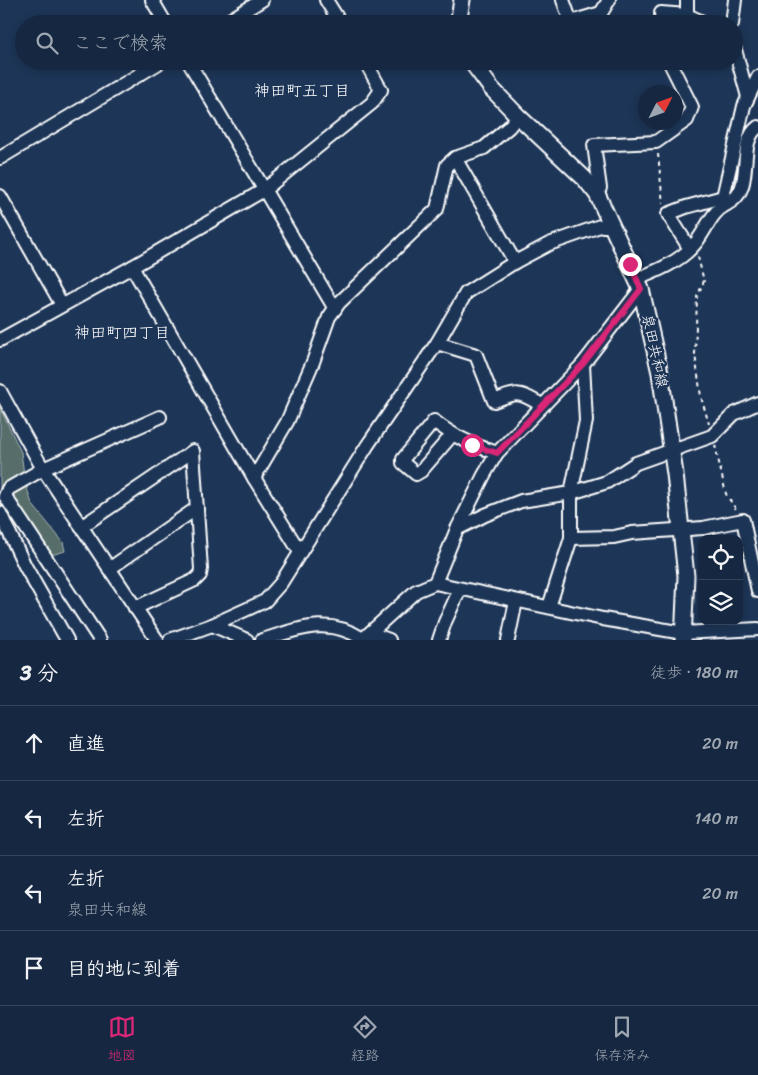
<!DOCTYPE html>
<html lang="ja">
<meta charset="utf-8">
<style>
body{margin:0;font-family:Sriracha,"Klee One",sans-serif;background:#23344c;color:#f1f3f6}
.controls{position:absolute;right:15px;bottom:15px;display:grid;overflow:hidden;border-radius:10px;box-shadow:0 2px 8px #0003}
.controls button{width:45px;height:45px;display:grid;place-items:center;padding:0;border:0;border-bottom:1px solid #35445a;background:#162841;color:#f1f3f6;font:25px sans-serif}
.compass{position:absolute;left:638px;top:85px;width:45px;height:45px;border-radius:50%;background:#162841;box-shadow:0 2px 8px #0003;rotate:48deg}
.stop{position:absolute;width:15px;height:15px;margin:-11px;border:4px solid #db2777;border-radius:50%;background:#fff}
.stop.end{background:#db2777;border-color:#fff;box-shadow:0 1px 5px #0008}
.list{margin:0;padding:0;list-style:none}
h2{display:flex;justify-content:space-between;align-items:center;height:65px;margin:0;padding:0 20px;font-size:21px}
h2 small{font-size:16px;font-weight:400;color:#9ea6b1}
.list li{display:grid;grid-template-columns:32px 1fr auto;gap:15px;align-items:center;box-sizing:border-box;height:75px;padding:0 20px;border-top:1px solid #35445a}
.list b{display:block;font-size:19px;white-space:nowrap}
.list p{margin:0;font-size:16px;white-space:nowrap;color:#9ea6b1}
.list em{font-size:16px;font-style:normal;color:#9ea6b1}
.icon{flex:none;width:28px;height:28px;fill:none;stroke:currentColor;stroke-width:2;stroke-linecap:round;stroke-linejoin:round}
.map{position:relative;flex:none;width:758px;height:640px;overflow:hidden}
.search{position:absolute;background:#162841;box-shadow:0 2px 8px #0003;left:15px;right:15px;top:15px;height:55px;display:flex;align-items:center;gap:12px;box-sizing:border-box;padding:0 18px;border-radius:28px;color:#9ea6b1;font-size:19px}
.sheet{height:365px;background:#162841}
nav{display:flex;justify-content:space-around;align-items:center;box-sizing:border-box;height:70px;border-top:1px solid #35445a;background:#162841;font-size:14px;color:#9ea6b1}
nav a{display:grid;justify-items:center;gap:2px}
nav .on{color:#db2777}
.map>svg:first-child{display:block}
</style>
<div class="map">
<svg width="758" height="640" viewBox="0 0 758 640">
<rect width="100%" height="100%" fill="#1d3557"/>
<filter id="ink" filterUnits="userSpaceOnUse"><feTurbulence type="fractalNoise" baseFrequency=".02" numOctaves="2"/><feDisplacementMap in="SourceGraphic" scale="10" xChannelSelector="R" yChannelSelector="G"/><feConvolveMatrix kernelMatrix="1 2 1 2 8 2 1 2 1" color-interpolation-filters="sRGB"/></filter>
<g filter="url(#ink)">
<path fill="#566d69" stroke="#aab6b4" d="M0,408L21,452L25,482L32,504L63,542L65,551L51,555L0,516Z"/>
<g fill="none" stroke-linecap="round" stroke-linejoin="round">
<defs>
<g id="minor">
<path d="M152,0L166,24"/>
<path d="M326,0L341,24"/>
<path d="M563,0L571,22L601,13L609,0"/>
<path d="M687,0V15L707,24"/>
<path d="M223,24L262,0"/>
<path d="M662,24L661,13L687,15"/>
<path d="M732,24L735,0"/>
<path d="M734,46L748,97"/>
<path d="M188,61L335,309"/>
<path d="M758,77L744,106L723,197L727,204C757,190 735,144 758,127"/>
<path d="M0,158L162,61"/>
<path d="M455,158L515,262"/>
<path d="M597,194L600,188L594,145L656,142L687,120L692,107L669,61"/>
<path d="M0,196L62,305"/>
<path d="M690,249L668,214L686,207L723,197"/>
<path d="M132,267L254,478L300,552"/>
<path d="M637,279C657,271 679,262 693,246C706,232 710,212 727,204"/>
<path d="M0,340L132,267L264,190L372,103L381,90L365,61"/>
<path d="M437,343L476,355L494,401C520,391 518,392 542,405"/>
<path d="M0,391L43,469L157,640"/>
<path d="M452,435L421,471L416,474L403,463V459L434,421C454,437 473,445 497,453"/>
<path d="M254,478L287,422L313,362L329,317L339,303L437,209L447,165L455,158L484,148L509,127L518,116"/>
<path d="M0,513L25,566L67,640"/>
<path d="M81,527L193,451L201,569L200,575L195,580L135,608"/>
<path d="M457,529L485,515L521,501L571,493L607,482L636,463L712,436L734,414L758,403"/>
<path d="M571,538L614,537L632,533L703,528L743,520L758,591"/>
<path d="M109,569L197,508"/>
<path d="M435,583L457,529L484,475L497,453L583,364L641,289"/>
<path d="M549,607L571,538V493L586,421L583,364"/>
<path d="M212,625L247,640"/>
<path d="M370,633L389,640"/>
<path d="M100,640L5,496L8,489L43,469L160,417"/>
<path d="M170,640L212,625L265,601L281,583L367,446L437,343L466,293L515,262L549,244L600,226H611"/>
<path d="M262,640C299,629 327,616 363,639"/>
<path d="M362,640L416,591L435,583L603,619L683,633L758,629"/>
<path d="M439,640L445,622L460,589"/>
<path d="M508,640L516,601"/>
</g>
<g id="major">
<path d="M458,24L462,0"/>
<path d="M471,61L491,88L518,116L585,179L597,194L641,289L660,373L675,474L686,576L683,640"/>
</g>
</defs>
<use href="#minor" stroke="#fff" stroke-width="16"/>
<use href="#major" stroke="#fff" stroke-width="19"/>
<g stroke="#fff" stroke-width="2" stroke-dasharray="4 4" stroke-linecap="butt">
<path d="M658,154L663,204"/>
<path d="M698,257L704,281L697,297L695,354L701,397L709,424"/>
<path d="M715,445L726,494L737,511"/>
</g>
<use href="#minor" stroke="#1d3557" stroke-width="12"/>
<use href="#major" stroke="#1d3557" stroke-width="15"/>
</g>
</g>
<g fill="none" stroke-linecap="round" stroke-linejoin="round" filter="url(#ink)">
<path stroke="#db2777" stroke-width="6" d="M472,445L497,453L583,364L641,289L630,264"/>
</g>
<g text-anchor="middle" stroke-width="5" stroke-linejoin="round" paint-order="stroke">
<g font-size="15" fill="#fff" stroke="#1d3557">
<text transform="translate(655 351) rotate(78)" y="5">泉田共和線</text>
</g>
<g font-size="16" fill="#fff" stroke="#1d3557">
<text x="302" y="96">神田町五丁目</text>
<text x="122" y="338">神田町四丁目</text>
</g>
</g>
</svg>
<div class="controls">
<button><svg class="icon" aria-label="locate" viewBox="0 0 24 24"><circle cx="12" cy="12" r="6"/><path d="M12 2v4M12 18v4M2 12h4M18 12h4"/></svg></button>
<button><svg class="icon" aria-label="layers" viewBox="0 0 24 24"><path d="M12 4l9 5-9 5-9-5zM3 14l9 5 9-5"/></svg></button>
</div>
<svg class="compass" viewBox="-18 -18 36 36"><path d="M0-13l5 13h-10z" fill="#e53935"/><path d="M0 13l5-13h-10z" fill="#9ea6b1"/></svg>
<div class="stop" style="left:472px;top:445px"></div>
<div class="stop end" style="left:630px;top:264px"></div>
<div class="search"><svg class="icon" aria-label="search" viewBox="0 0 24 24"><circle cx="10" cy="10" r="6"/><path d="M15 15l6 6"/></svg>ここで検索</div>
</div>
<section class="sheet">
<h2>3 分<small>徒歩 · 180 m</small></h2>
<ul class="list">
<li><svg class="icon" aria-label="ahead" viewBox="0 0 24 24"><path d="M12 20V5M6 11l6-6 6 6"/></svg><div><b>直進</b></div><em>20 m</em></li>
<li><svg class="icon" aria-label="left" viewBox="0 0 24 24"><path d="M17 20v-9H6M10 6l-5 5 5 5"/></svg><div><b>左折</b></div><em>140 m</em></li>
<li><svg class="icon" aria-label="left" viewBox="0 0 24 24"><path d="M17 20v-9H6M10 6l-5 5 5 5"/></svg><div><b>左折</b><p>泉田共和線</p></div><em>20 m</em></li>
<li><svg class="icon" aria-label="arrive" viewBox="0 0 24 24"><path d="M6 21V4h12l-3 4 3 4H6"/></svg><div><b>目的地に到着</b></div></li>
</ul>
</section>
<nav>
<a class="on"><svg class="icon" aria-label="map" viewBox="0 0 24 24"><path d="M3 6l6-2 6 2 6-2v14l-6 2-6-2-6 2zM9 4v14M15 6v14"/></svg>地図</a>
<a><svg class="icon" aria-label="directions" viewBox="0 0 24 24"><path d="M12 3l9 9-9 9-9-9zM9 14v-3h6M13 9l2 2-2 2"/></svg>経路</a>
<a><svg class="icon" aria-label="saved" viewBox="0 0 24 24"><path d="M7 4h10v16l-5-4-5 4z"/></svg>保存済み</a>
</nav>
